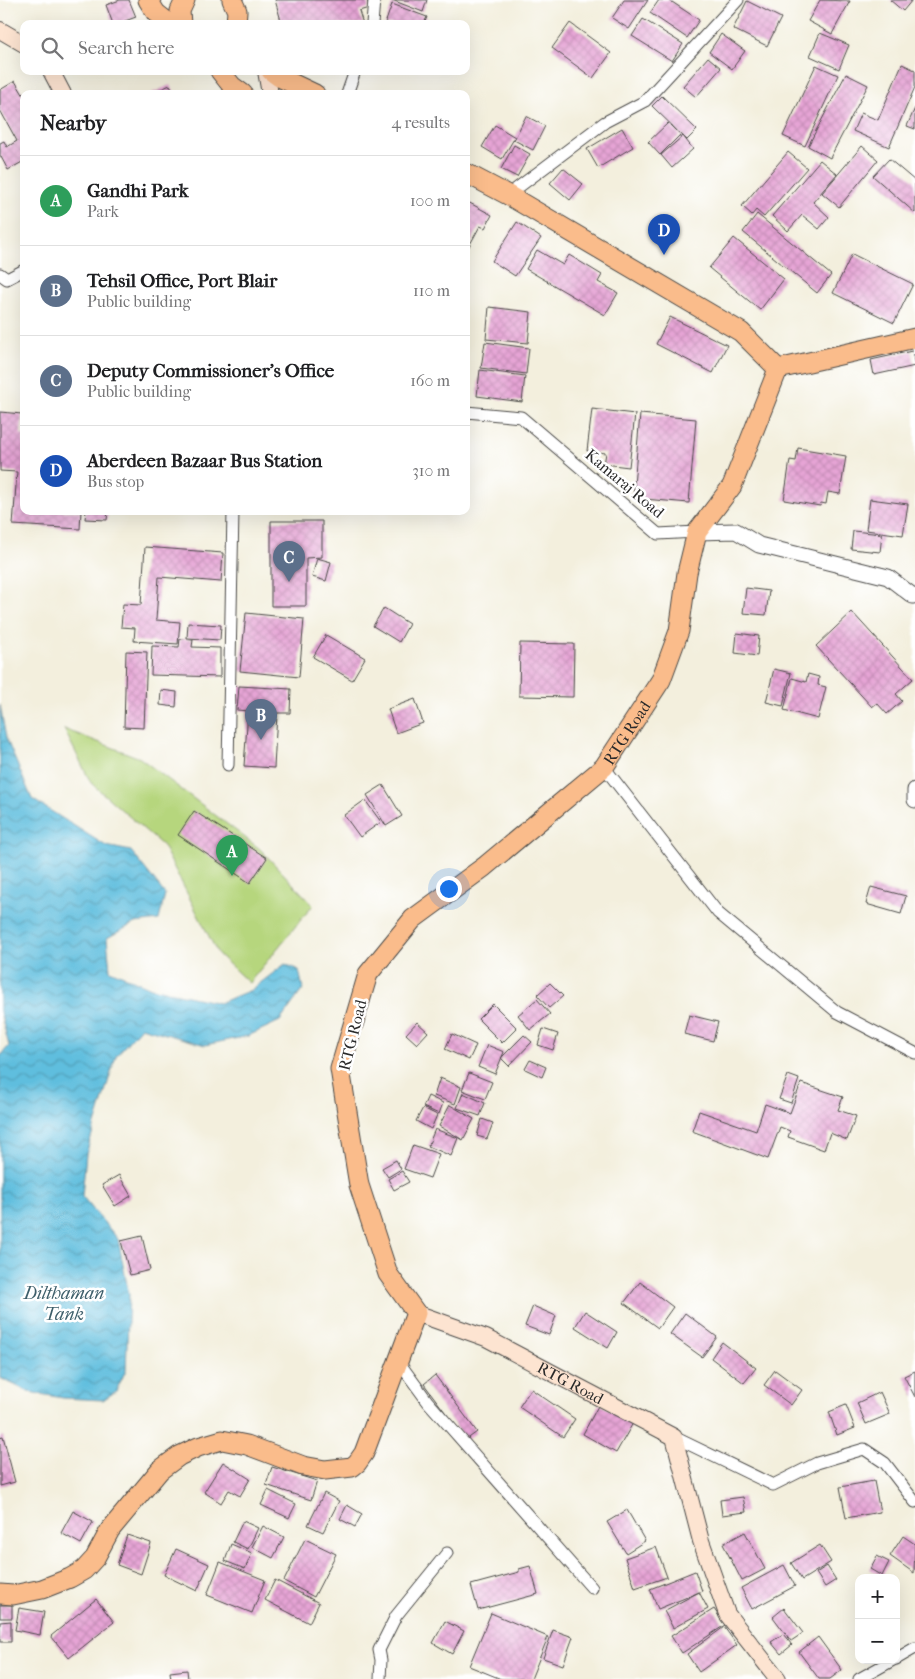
<!DOCTYPE html>
<meta charset="utf-8">
<style>
body{margin:0;font-family:"IM FELL French Canon",serif;background:#f2f2f2;color:#202124}
.controls{position:absolute;right:15px;bottom:15px;display:grid;overflow:hidden;border-radius:10px;box-shadow:0 5px 20px #0002}
.controls button{width:45px;height:45px;display:grid;place-items:center;padding:0;border:0;border-bottom:1px solid #e0e0e0;background:#fff;color:#202124;font:25px sans-serif}
.you{position:absolute;left:448px;top:888px;width:18px;height:18px;margin:-12px;border:4px solid #fff;border-radius:50%;background:#1a73e8;box-shadow:0 0 0 8px #1a73e833}
.badge{display:grid;place-items:center;width:32px;height:32px;border-radius:50%;background:#0f766e;color:#fff;font-size:16px;font-weight:700}
.pin{position:absolute;translate:-50% -41px;filter:drop-shadow(0 1px 2px #0008)}
.pin::after{content:'';position:absolute;top:26px;width:18px;height:15px;background:inherit;clip-path:polygon(0 0,100% 0,50% 100%)}
.list{margin:0;padding:0;list-style:none}
h2{display:flex;justify-content:space-between;align-items:center;height:65px;margin:0;padding:0 20px;font-size:21px}
h2 small{font-size:16px;font-weight:400;color:#757577}
.list li{display:grid;grid-template-columns:32px 1fr auto;gap:15px;align-items:center;box-sizing:border-box;height:90px;padding:0 20px;border-top:1px solid #e0e0e0}
.list b{display:block;font-size:19px;white-space:nowrap}
.list p{margin:0;font-size:16px;white-space:nowrap;color:#757577}
.list em{font-size:16px;font-style:normal;color:#757577}
.icon{flex:none;width:28px;height:28px;fill:none;stroke:currentColor;stroke-width:2;stroke-linecap:round;stroke-linejoin:round}
.map{position:relative;flex:none;width:915px;height:1679px;overflow:hidden}
.search{position:absolute;background:#fff;box-shadow:0 5px 20px #0002;left:20px;top:20px;width:450px;height:55px;display:flex;align-items:center;gap:12px;box-sizing:border-box;padding:0 18px;border-radius:10px;color:#757577;font-size:19px}
.panel{position:absolute;background:#fff;box-shadow:0 5px 20px #0002;left:20px;top:90px;width:450px;height:425px;border-radius:10px}
.map>svg:first-child{display:block}
</style>
<div class="map">
<svg width="915" height="1679" viewBox="0 0 915 1679">
<defs>
<pattern id="water-waves" width="16" height="10" patternUnits="userSpaceOnUse" patternTransform="scale(1.25)"><rect width="16" height="10" fill="#5fbede"/><path d="M0 5q4-4 8 0t8 0" fill="none" stroke="#4f9bb4"/></pattern>
<pattern id="building-cross-hatch" width="8" height="8" patternUnits="userSpaceOnUse" patternTransform="scale(1.25)"><rect width="8" height="8" fill="#e6a4d5"/><path d="M0 0l8 8M0 8l8-8" fill="none" stroke="#c58db7"/></pattern>
</defs>
<rect width="100%" height="100%" fill="#fff"/>
<filter id="ink" filterUnits="userSpaceOnUse"><feTurbulence type="fractalNoise" baseFrequency=".02" numOctaves="2"/><feDisplacementMap in="SourceGraphic" scale="10" xChannelSelector="R" yChannelSelector="G"/><feConvolveMatrix kernelMatrix="1 2 1 2 8 2 1 2 1" color-interpolation-filters="sRGB"/></filter>
<filter id="wash" filterUnits="userSpaceOnUse"><feTurbulence type="fractalNoise" baseFrequency=".0096" numOctaves="4" result="noise"/><feDisplacementMap in="SourceGraphic" scale="20" xChannelSelector="R" yChannelSelector="G"/><feGaussianBlur stdDeviation="1.12" result="paint"/><feColorMatrix in="noise" values="0 0 0 0 0 0 0 0 0 0 0 0 0 0 0 0 0 1.4 0 .05"/><feComposite in="paint" operator="in"/></filter>
<g filter="url(#wash)">
<rect width="100%" height="100%" fill="#f3efdd"/>
<path fill="#b6d67d" stroke="#708054" d="M64,729L140,758L260,849L313,905L249,983L218,954L163,846L91,783Z"/>
<path fill="url(#water-waves)" stroke="#457484" d="M0,705L6,738L32,799L106,846L131,851L165,894L159,920L135,923L107,938L110,970L151,988L219,1003L251,990L285,964L299,970L303,989L280,1021L248,1036L205,1045L141,1027L116,1056L86,1154L82,1196L118,1239L129,1295L126,1370L116,1391L103,1400L63,1398L29,1392L0,1378V1056L9,1046L0,1011Z"/>
<g id="blocks">
<g fill="url(#building-cross-hatch)">
<path d="M120,0H129L136,17L117,24H113L106,5Z"/>
<path d="M275,0H367L369,8L359,11L363,24H282Z"/>
<path d="M392,0H427L423,12Z"/>
<path d="M624,0H648L629,29L612,18Z"/>
<path d="M659,0H669L699,20L687,38L650,13Z"/>
<path d="M820,0L850,1L832,34L808,21Z"/>
<path d="M890,0H912L903,11Z"/>
<path d="M747,1L781,18L767,46L733,29Z"/>
<path d="M392,4L427,17L424,24H385Z"/>
<path d="M643,19L683,44L672,61L632,36Z"/>
<path d="M570,23L611,53L593,78L552,48Z"/>
<path d="M820,33L849,45L839,69L810,56Z"/>
<path d="M721,34L745,51L732,69L709,52Z"/>
<path d="M708,57L721,68L696,97L683,86Z"/>
<path d="M902,64L915,70V87L889,147L853,131L861,113L878,120Z"/>
<path d="M816,65L838,75L805,146L783,136Z"/>
<path d="M846,74L868,85L830,158L808,146Z"/>
<path d="M15,81L24,96V161L8,170L0,155V143L4,141L7,147L17,141L0,110V90Z"/>
<path d="M170,85L176,94H150Z"/>
<path d="M662,96L697,130L687,140L652,106Z"/>
<path d="M915,108V129L907,126Z"/>
<path d="M526,116L545,126L533,150L514,140Z"/>
<path d="M668,123L680,135L660,155L648,142Z"/>
<path d="M495,125L515,137L502,159L482,147Z"/>
<path d="M622,128L633,147L598,168L587,149Z"/>
<path d="M683,136L693,149L672,168L661,155Z"/>
<path d="M514,145L530,154L517,177L501,169Z"/>
<path d="M862,146L878,160L839,207L822,193Z"/>
<path d="M788,152L807,168L764,217L756,210L752,215L742,206Z"/>
<path d="M889,159L915,181V213L873,176Z"/>
<path d="M820,160L837,174L813,202L829,217L819,229L802,215L788,231L772,216Z"/>
<path d="M563,168L583,184L570,200L550,183Z"/>
<path d="M466,201L492,215L485,228L480,226L468,248L466,247Z"/>
<path d="M757,214L831,275L817,293L743,232Z"/>
<path d="M517,222L541,238L515,276L492,261Z"/>
<path d="M734,238L784,279L760,310L709,268Z"/>
<path d="M537,250L563,265L569,255L602,275L598,282L618,293L605,315L526,269Z"/>
<path d="M852,254L913,284L894,323L833,293Z"/>
<path d="M489,307L531,312L528,343L486,339Z"/>
<path d="M670,317L727,345L713,373L656,344Z"/>
<path d="M485,342L529,348L526,374L481,368Z"/>
<path d="M912,351L915,366L874,375L871,360Z"/>
<path d="M480,370L525,376L522,402L477,396Z"/>
<path d="M592,409L635,414L629,467L604,464L606,453L587,451Z"/>
<path d="M0,412L22,414L21,435H24V511H81L80,529L13,525L17,472L0,471Z"/>
<path d="M640,414L696,419L689,503L633,498Z"/>
<path d="M798,448L846,456L840,494L828,492L826,504L821,503L820,506L784,500L790,460L796,461Z"/>
<path d="M870,499L908,504L903,535L866,530Z"/>
<path d="M86,511H108L107,520L85,519Z"/>
<path d="M271,521H322V557L306,558V606H271Z"/>
<path d="M853,531L882,534L880,552L851,549Z"/>
<path d="M145,547L223,553L221,582L159,577L156,620L180,622L178,644L134,641L135,628L121,627L123,604L141,605Z"/>
<path d="M317,558L331,562L326,581L312,577Z"/>
<path d="M746,588L769,591L766,615L743,613Z"/>
<path d="M384,608L409,624L399,642L373,626Z"/>
<path d="M852,612L913,679L896,694L902,701L887,714L877,703L872,707L816,646Z"/>
<path d="M246,613L304,619L299,677L240,671Z"/>
<path d="M188,623L221,625L220,640L187,638Z"/>
<path d="M737,633L759,636L757,656L735,653Z"/>
<path d="M326,635L365,658L352,680L313,657Z"/>
<path d="M180,639L193,640L192,647L220,648V677L151,675L152,646L179,647Z"/>
<path d="M520,643L574,644L573,697L519,696Z"/>
<path d="M126,651L147,652L144,728L124,727Z"/>
<path d="M774,669L791,673L783,706L766,702Z"/>
<path d="M808,674L819,677L818,685L826,687L818,719L784,710L792,678L806,682Z"/>
<path d="M239,686L291,689L290,713H277L274,768L244,766L248,711L237,710Z"/>
<path d="M161,690L177,692L176,707L160,705Z"/>
<path d="M415,699L423,723L396,733L388,709Z"/>
<path d="M383,785L402,816L386,826L367,795Z"/>
<path d="M365,800L381,822L360,837L344,815Z"/>
<path d="M194,811L267,858L250,883L178,835Z"/>
<path d="M871,887L906,896L901,914L866,904Z"/>
<path d="M550,983L563,996L549,1008L537,995Z"/>
<path d="M537,999L550,1014L530,1030L518,1015Z"/>
<path d="M493,1004L517,1028L502,1043L478,1019Z"/>
<path d="M689,1015L718,1022L713,1041L684,1034Z"/>
<path d="M417,1022L428,1032L417,1044L406,1034Z"/>
<path d="M543,1029L558,1034L553,1050L538,1045Z"/>
<path d="M452,1034L476,1045L469,1060L445,1049Z"/>
<path d="M524,1035L532,1042L509,1066L501,1058Z"/>
<path d="M487,1045L504,1052L495,1074L478,1067Z"/>
<path d="M530,1060L546,1067L542,1077L525,1069Z"/>
<path d="M469,1073L492,1082L485,1099L462,1090Z"/>
<path d="M788,1075L799,1079L791,1103L779,1099Z"/>
<path d="M440,1078L461,1087L455,1104L434,1096Z"/>
<path d="M801,1083L843,1097L838,1110L856,1116L847,1140L830,1133L824,1150L788,1137L790,1131L780,1127L768,1159L692,1131L699,1111L756,1131L765,1104L790,1113Z"/>
<path d="M463,1093L485,1103L480,1116L457,1108Z"/>
<path d="M428,1096L443,1103L439,1114L423,1107Z"/>
<path d="M450,1105L474,1119L463,1140L439,1126Z"/>
<path d="M423,1108L437,1115L431,1129L416,1121Z"/>
<path d="M482,1119L493,1123L487,1139L477,1136Z"/>
<path d="M435,1129L458,1138L451,1156L428,1146Z"/>
<path d="M413,1145L439,1154L430,1178L404,1169Z"/>
<path d="M396,1160L401,1169L388,1177L382,1168Z"/>
<path d="M402,1171L409,1182L394,1190L388,1179Z"/>
<path d="M119,1175L131,1196L115,1206L102,1185Z"/>
<path d="M142,1236L150,1270L130,1275L121,1241Z"/>
<path d="M640,1282L673,1307L658,1328L624,1303Z"/>
<path d="M533,1306L556,1316L549,1335L525,1326Z"/>
<path d="M585,1311L617,1332L608,1348L575,1327Z"/>
<path d="M685,1313L717,1337L702,1357L670,1334Z"/>
<path d="M722,1342L756,1368L744,1383L711,1358Z"/>
<path d="M775,1370L802,1390L791,1405L764,1385Z"/>
<path d="M915,1371V1397L904,1376Z"/>
<path d="M435,1375L477,1432L466,1440L424,1384Z"/>
<path d="M531,1389L575,1419L563,1437L519,1407Z"/>
<path d="M880,1392L890,1414L866,1424L857,1403Z"/>
<path d="M599,1404L633,1423L616,1453L583,1434Z"/>
<path d="M846,1405L855,1428L837,1435L829,1412Z"/>
<path d="M3,1436L15,1482L0,1486V1437Z"/>
<path d="M223,1462L250,1479L240,1496L229,1490L221,1503L204,1492Z"/>
<path d="M272,1467L317,1481L311,1500L266,1485Z"/>
<path d="M874,1481L880,1512L846,1518L840,1487Z"/>
<path d="M268,1490L296,1504L289,1518L261,1505Z"/>
<path d="M324,1493L339,1501L323,1532L308,1525Z"/>
<path d="M743,1497L746,1512L722,1515L720,1500Z"/>
<path d="M347,1505L362,1514L355,1527L340,1519Z"/>
<path d="M627,1510L645,1541L626,1553L607,1522Z"/>
<path d="M73,1511L93,1522L81,1544L61,1533Z"/>
<path d="M243,1521L258,1528L248,1549L233,1542Z"/>
<path d="M263,1526L284,1537L273,1558L252,1547Z"/>
<path d="M745,1532L765,1569L742,1581L723,1544Z"/>
<path d="M127,1535L151,1543L141,1574L117,1565Z"/>
<path d="M903,1536L915,1544L914,1573L890,1556Z"/>
<path d="M305,1539L336,1554L314,1597L284,1581Z"/>
<path d="M231,1544L252,1553L245,1569L225,1561Z"/>
<path d="M820,1545L831,1562L802,1580L791,1563Z"/>
<path d="M656,1547L667,1577L635,1588L625,1558Z"/>
<path d="M176,1549L209,1564L197,1591L164,1575Z"/>
<path d="M877,1556L889,1562L882,1576L870,1569Z"/>
<path d="M220,1562L265,1580L252,1613L207,1595Z"/>
<path d="M784,1565L795,1586L752,1609L741,1588Z"/>
<path d="M530,1566L538,1594L478,1610L471,1585L519,1572V1569Z"/>
<path d="M827,1566L836,1580L825,1587L816,1573Z"/>
<path d="M695,1571L702,1591L658,1609L650,1589Z"/>
<path d="M275,1580L319,1603L309,1623L265,1600Z"/>
<path d="M699,1592L708,1609L673,1628L664,1611Z"/>
<path d="M96,1599L114,1622L69,1658L51,1636Z"/>
<rect x="0" y="1605" width="12" height="13"/>
<path d="M19,1608L44,1612L40,1635L15,1630Z"/>
<path d="M784,1608L803,1633L791,1641L773,1617Z"/>
<path d="M714,1609L725,1625L682,1653L671,1636Z"/>
<path d="M491,1613L548,1637L531,1679H501L469,1666Z"/>
<path d="M11,1621V1642H0V1622Z"/>
<path d="M445,1621L464,1631L452,1654L433,1643Z"/>
<path d="M724,1627L737,1645L699,1672L687,1654Z"/>
<path d="M553,1630L573,1637L563,1665L543,1658Z"/>
<path d="M783,1634L792,1645L781,1654L771,1642Z"/>
<path d="M818,1637L842,1670L830,1679H819L799,1652Z"/>
<path d="M187,1670L188,1679H171L170,1672Z"/>
</g>
</g>
</g>
<g filter="url(#ink)">
<use href="#blocks" fill-opacity="0" stroke="#494846" stroke-width="1"/>
<g fill="none" stroke-linecap="round" stroke-linejoin="round">
<defs>
<g id="minor">
<path d="M372,24L374,0"/>
<path d="M347,94L355,71"/>
<path d="M508,195L605,122L645,101L738,0"/>
<path d="M0,274L7,279L24,270"/>
<path d="M466,412L521,417L658,534L697,532"/>
<path d="M228,765L233,511"/>
<path d="M604,767L718,913L837,1012L915,1053"/>
<path d="M398,1361L428,1402L592,1588"/>
<path d="M674,1437L773,1485L817,1463L864,1449L885,1463L915,1502"/>
<path d="M896,1659L915,1648"/>
<path d="M380,1679L381,1660L379,1650L396,1616L447,1553"/>
<path d="M859,1679L893,1660"/>
</g>
<g id="tertiary">
<path d="M697,532L736,531L759,545L888,577L913,596"/>
<path d="M915,790V800"/>
</g>
<g id="secondary">
<path d="M0,30L24,44"/>
<path d="M51,71L63,94"/>
<path d="M266,71L270,94"/>
<path id="s1" d="M416,1313L486,1338L674,1437L701,1541L727,1614L778,1679"/>
</g>
<g id="primary">
<path d="M148,0L156,13L170,24"/>
<path d="M232,0L237,11L236,24"/>
<path d="M181,24L180,11L185,0"/>
<path d="M220,71L232,86L243,94"/>
<path d="M271,71L279,77L315,94"/>
<path d="M466,173L508,195L741,332L778,369L915,338"/>
<path id="s2" d="M0,1594L13,1595L42,1589L70,1578L84,1570L95,1558L110,1530L160,1470L179,1456L198,1447L222,1440L247,1445L303,1466L325,1470L352,1467L357,1463L364,1453L416,1313L388,1274L359,1185L340,1069L368,974L413,919L484,867L604,767L661,680L679,631L687,573L697,532L732,486L778,369"/>
</g>
</defs>
<use href="#minor" stroke="#494846" stroke-width="13"/>
<use href="#tertiary" stroke="#494846" stroke-width="17"/>
<use href="#secondary" stroke="#494846" stroke-width="18"/>
<use href="#primary" stroke="#494846" stroke-width="21"/>
<use href="#minor" stroke="#fff" stroke-width="11"/>
<use href="#tertiary" stroke="#fff" stroke-width="15"/>
<use href="#secondary" stroke="#fde4d1" stroke-width="16"/>
<use href="#primary" stroke="#fabc8b" stroke-width="19"/>
</g>
</g>
<g text-anchor="middle" stroke-width="5" stroke-linejoin="round" paint-order="stroke">
<g font-size="16" fill="#2b2b2b" stroke="#fff">
<text transform="translate(625 483) rotate(40)" y="6">Kamaraj Road</text>
<text dy="6" stroke="none"><textPath href="#s2" startOffset="1302">RTG Road</textPath></text>
<text transform="translate(352 1035) rotate(-76)" y="6">RTG Road</text>
<text dy="6" stroke="none"><textPath href="#s1" startOffset="170">RTG Road</textPath></text>
</g>
<g font-size="18" font-style="italic" fill="#3d5e6a" stroke="#fff">
<text x="64" y="1299">Dilthaman<tspan x="64" dy="21">Tank</tspan></text>
</g>
</g>
</svg>
<div class="controls">
<button>+</button>
<button>−</button>
</div>
<div class="you"></div>
<div class="pin badge" style="left:232px;top:876px;background:#2e9e5b">A</div>
<div class="pin badge" style="left:261px;top:740px;background:#5c6f8a">B</div>
<div class="pin badge" style="left:289px;top:582px;background:#5c6f8a">C</div>
<div class="pin badge" style="left:664px;top:255px;background:#1a4fb4">D</div>
<div class="search"><svg class="icon" aria-label="search" viewBox="0 0 24 24"><circle cx="10" cy="10" r="6"/><path d="M15 15l6 6"/></svg>Search here</div>
<section class="panel">
<h2>Nearby<small>4 results</small></h2>
<ul class="list">
<li><span class="badge" style="background:#2e9e5b">A</span><div><b>Gandhi Park</b><p>Park</p></div><em>100 m</em></li>
<li><span class="badge" style="background:#5c6f8a">B</span><div><b>Tehsil Office, Port Blair</b><p>Public building</p></div><em>110 m</em></li>
<li><span class="badge" style="background:#5c6f8a">C</span><div><b>Deputy Commissioner's Office</b><p>Public building</p></div><em>160 m</em></li>
<li><span class="badge" style="background:#1a4fb4">D</span><div><b>Aberdeen Bazaar Bus Station</b><p>Bus stop</p></div><em>310 m</em></li>
</ul>
</section>
</div>
